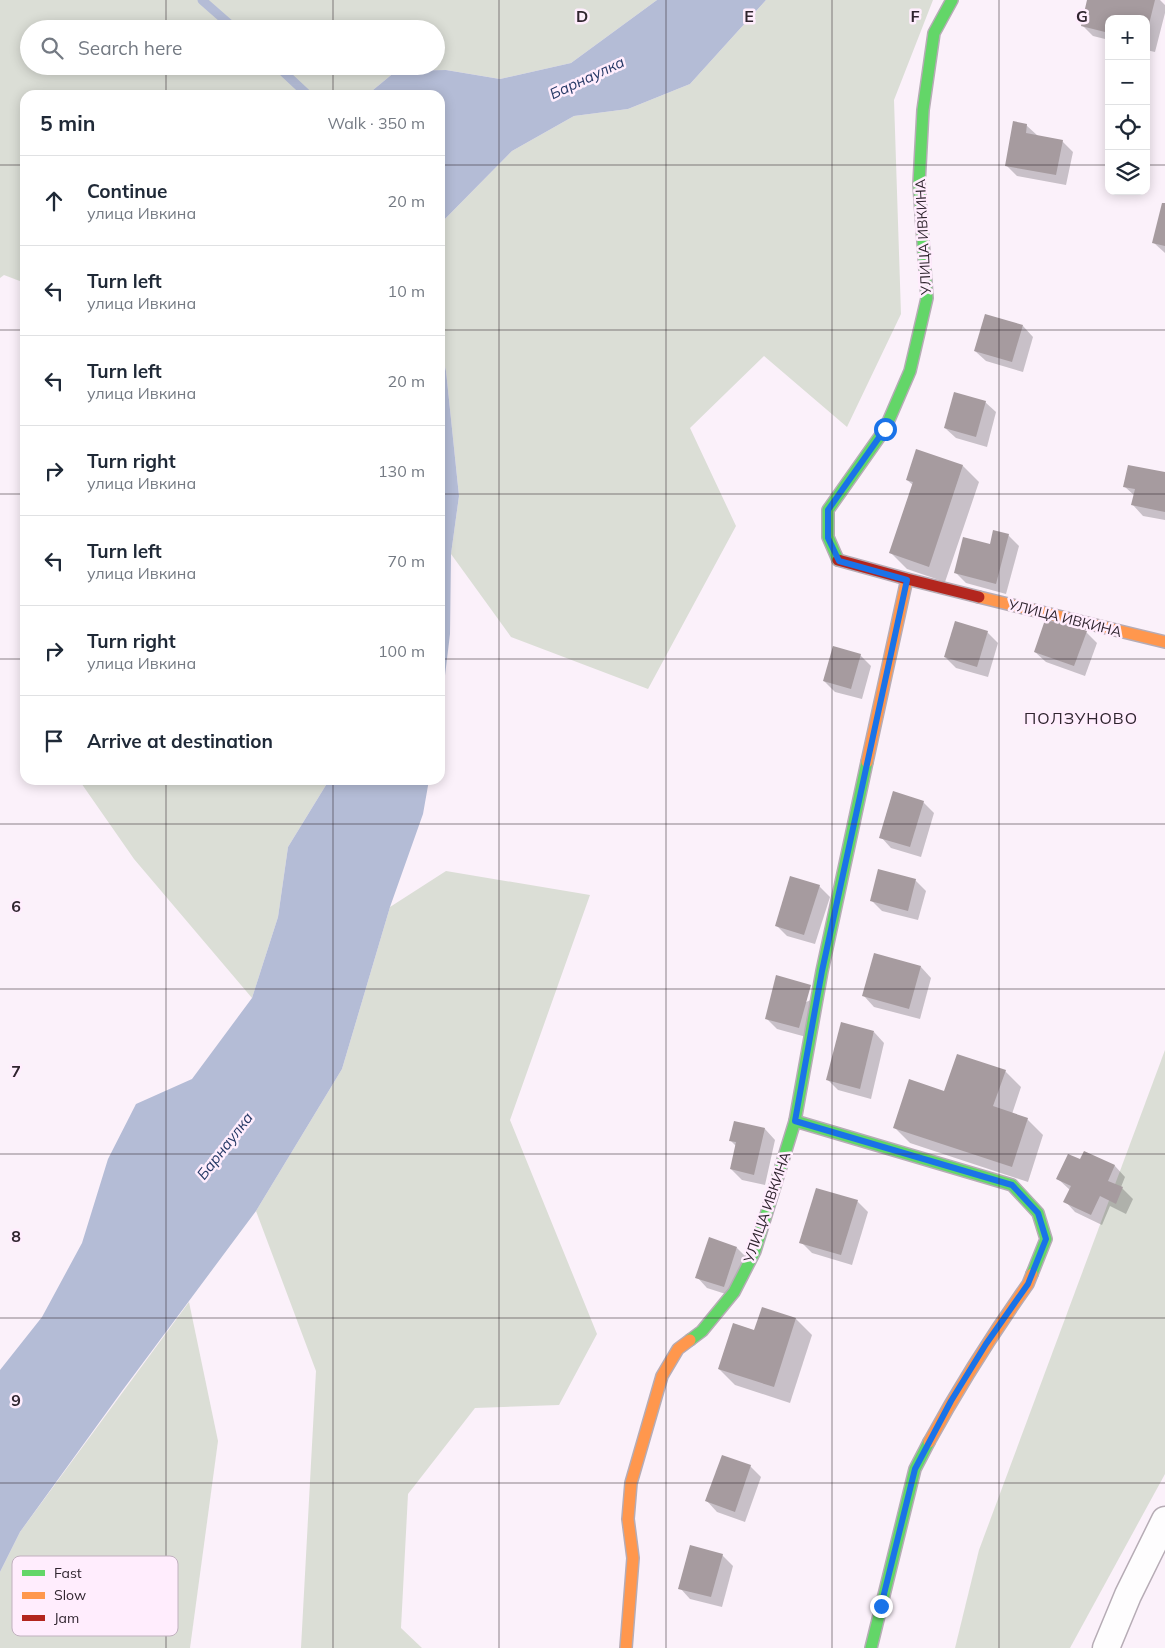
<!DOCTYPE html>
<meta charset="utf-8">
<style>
body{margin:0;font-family:Mulish,sans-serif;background:#f6f6f7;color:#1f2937}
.controls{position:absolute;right:15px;top:15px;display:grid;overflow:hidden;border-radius:10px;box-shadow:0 2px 12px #0003}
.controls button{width:45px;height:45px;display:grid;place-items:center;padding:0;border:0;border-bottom:1px solid #e0e1e3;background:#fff;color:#1f2937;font:25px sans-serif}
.stop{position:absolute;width:15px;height:15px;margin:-11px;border:4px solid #1a73e8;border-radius:50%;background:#fff}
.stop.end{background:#1a73e8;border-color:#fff;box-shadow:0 1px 5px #0008}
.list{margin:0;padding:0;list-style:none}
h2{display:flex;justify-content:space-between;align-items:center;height:65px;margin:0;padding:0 20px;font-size:21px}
h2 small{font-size:16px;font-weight:400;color:#747a83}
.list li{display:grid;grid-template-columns:32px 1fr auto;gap:15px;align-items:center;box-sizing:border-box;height:90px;padding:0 20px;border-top:1px solid #e0e1e3}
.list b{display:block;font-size:19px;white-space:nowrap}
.list p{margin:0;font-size:16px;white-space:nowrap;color:#747a83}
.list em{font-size:16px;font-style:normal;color:#747a83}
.icon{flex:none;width:28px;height:28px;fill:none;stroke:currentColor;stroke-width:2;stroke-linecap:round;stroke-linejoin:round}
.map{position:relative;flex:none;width:1165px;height:1648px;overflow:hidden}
.search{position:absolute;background:#fff;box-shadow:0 2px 12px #0003;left:20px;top:20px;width:425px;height:55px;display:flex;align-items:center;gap:12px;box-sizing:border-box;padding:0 18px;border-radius:28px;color:#747a83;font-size:19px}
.panel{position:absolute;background:#fff;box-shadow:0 2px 12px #0003;left:20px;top:90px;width:425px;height:695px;border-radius:15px}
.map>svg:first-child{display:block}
</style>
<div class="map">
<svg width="1165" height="1648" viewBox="0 0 1165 1648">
<rect width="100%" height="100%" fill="#fbf1fa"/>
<g fill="#dbded6" fill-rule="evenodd">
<path d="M0,0H657L571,63L500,79L446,70L396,71L367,95H25V283L4,275L0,278ZM29,29H436V66H29Z"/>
<path d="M766,0H933L894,100L901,314L847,427L764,356L690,428L736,526L648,689L511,637L451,554L459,496L446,371L440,345V224L512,151L574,116L628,109L690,84Z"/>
<path d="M79,780H326V785L288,847L278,917L252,998L134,859Z"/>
<path d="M446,871L590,895L510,1120L597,1334L559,1405L475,1408L408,1494L401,1628L422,1648H301L316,1371L256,1211L342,1069L390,907Z"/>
<path d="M1165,1050V1474L1070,1648H955L979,1550Z"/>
<path d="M189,1302L218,1441L190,1648H0V1572L20,1532Z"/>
</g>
<g fill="#b4bcd6">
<path d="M657,0H766L690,84L628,109L574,116L512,151L440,224V95H367L396,71L446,70L500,79L571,63Z"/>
<path d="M440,345L446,371L459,496L451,554L450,634L440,717Z"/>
<path d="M326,780H429L423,814L390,907L342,1069L256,1211L122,1391L20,1532L0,1572V1370L42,1317L82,1243L108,1159L136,1104L192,1079L252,998L278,917L288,847L326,785Z"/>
</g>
<g fill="#0003">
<path d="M1089,0H1160L1165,5V13L1155,52L1146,50V19H1109V40L1093,36L1082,25Z"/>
<path d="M1026,125L1038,136L1062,141L1073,152L1066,185L1017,176L1006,165Z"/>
<path d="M1165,205V253L1153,242Z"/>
<path d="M1023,326L1033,337L1023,372L986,361L975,351Z"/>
<path d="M985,402L996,412L987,447L956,438L945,428Z"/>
<path d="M963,466L979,482L945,582L907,569L891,553L913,485L907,480Z"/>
<path d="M1165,473V520L1143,516L1133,505L1135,496L1125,487Z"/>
<path d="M1008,535L1019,546L1006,594L966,583L955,572L990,545Z"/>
<path d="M987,632L998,643L988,677L956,668L945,657Z"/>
<path d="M1086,632L1097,643L1085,676L1046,662L1035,652Z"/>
<path d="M860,655L871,666L862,699L835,692L824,681Z"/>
<path d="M923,802L934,813L921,857L891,848L881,837Z"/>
<path d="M915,880L926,891L918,920L882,911L871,900Z"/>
<path d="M819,886L830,897L815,944L787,936L776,925Z"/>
<path d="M921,967L931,978L920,1019L874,1007L864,996Z"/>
<path d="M821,996L810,1038L777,1029L766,1018Z"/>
<path d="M874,1032L884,1043L871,1099L838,1090L828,1080Z"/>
<path d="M1005,1071L1021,1087L1012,1114L1027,1119L1043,1135L1028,1182L910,1143L894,1127L945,1093Z"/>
<path d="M765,1129L775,1140L765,1185L742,1180L731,1169L736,1146L730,1140Z"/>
<path d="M1084,1152L1115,1166L1125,1177L1121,1187L1133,1199L1126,1214L1110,1206L1102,1225L1075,1212L1065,1201L1070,1190L1057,1178L1080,1161Z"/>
<path d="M857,1201L868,1212L852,1265L812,1253L801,1242Z"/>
<path d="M737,1248L747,1258L735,1297L707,1288L697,1277Z"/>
<path d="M796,1319L812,1335L790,1403L735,1385L719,1369L755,1331Z"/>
<path d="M750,1466L761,1477L745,1522L717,1512L707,1501Z"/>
<path d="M722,1555L733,1566L722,1607L690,1599L680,1588Z"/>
</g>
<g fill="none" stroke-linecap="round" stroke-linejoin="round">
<g stroke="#b4bcd6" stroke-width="9">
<path d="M202,0L235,29"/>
<path d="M277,66L308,95"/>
</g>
</g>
<g fill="#a69b9f">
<path d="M1087,0H1155L1147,32L1146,19H1109V33L1081,26Z"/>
<path d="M1013,121L1027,124L1026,133L1063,140L1056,175L1005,166Z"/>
<path d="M1162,203H1165V246L1152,243Z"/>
<path d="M985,314L1023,325L1012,362L974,351Z"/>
<path d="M954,392L986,401L976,437L944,428Z"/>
<path d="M916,449L963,465L929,567L889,553L913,482L906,480Z"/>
<path d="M1128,465L1165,472V512L1131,505L1135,489L1123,487Z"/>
<path d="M993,530L1009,534L996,584L954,573L963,537L990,544Z"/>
<path d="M1046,617L1087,631L1074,666L1034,652Z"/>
<path d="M955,621L988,631L977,667L944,657Z"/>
<path d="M833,646L861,654L851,689L823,681Z"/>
<path d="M893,791L924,801L910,847L879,838Z"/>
<path d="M878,869L916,879L908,911L870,901Z"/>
<path d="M790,876L820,885L804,935L775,926Z"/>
<path d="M874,953L921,966L909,1009L862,996Z"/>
<path d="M776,975L811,985L799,1028L765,1019Z"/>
<path d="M841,1022L874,1031L860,1089L826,1080Z"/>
<path d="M957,1054L1006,1070L993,1106L1028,1118L1012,1167L893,1128L909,1079L944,1091Z"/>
<path d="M734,1121L765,1128L754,1175L730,1169L736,1142L729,1141Z"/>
<path d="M1084,1151L1115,1165L1108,1181L1123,1187L1116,1204L1100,1196L1091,1215L1063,1202L1071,1186L1056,1179L1068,1154L1080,1159Z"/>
<path d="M816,1188L858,1200L841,1255L799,1243Z"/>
<path d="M709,1237L737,1247L724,1287L695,1278Z"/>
<path d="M762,1307L796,1318L774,1387L718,1369L733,1323L754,1330Z"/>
<path d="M722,1455L751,1465L735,1512L705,1501Z"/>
<path d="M690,1545L723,1554L711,1597L678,1589Z"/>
</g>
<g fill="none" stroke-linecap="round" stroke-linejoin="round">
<defs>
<path id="street" d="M1106,1648L1128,1595L1165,1520"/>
<g id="fast">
<path d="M838,560L828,537V510L885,429L910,371L927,298L919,184L923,110L934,33L952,0"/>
<path d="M795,1121L1012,1185L1038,1213L1046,1239L1032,1274"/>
<path d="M690,1340L702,1331L734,1292L755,1251L795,1121L822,971L867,762"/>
<path d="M871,1648L915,1469L929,1442"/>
</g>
<g id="slow">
<path d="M979,597L1165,642"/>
<path d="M867,762L907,579"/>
<path d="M929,1442C959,1387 992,1335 1028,1284L1032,1274"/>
<path d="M626,1648L633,1558L628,1519L631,1483L662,1376L678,1349L690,1340"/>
</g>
<path id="jam" d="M838,560L907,579L979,597"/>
</defs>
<use href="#street" stroke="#b6acb5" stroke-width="29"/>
<use href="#fast" stroke="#b6acb5" stroke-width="14"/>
<use href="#slow" stroke="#b6acb5" stroke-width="14"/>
<use href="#jam" stroke="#b6acb5" stroke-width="14"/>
<use href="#street" stroke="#fefdfe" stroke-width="26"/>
<use href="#fast" stroke="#63d668" stroke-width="11"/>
<use href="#slow" stroke="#ff974d" stroke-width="11"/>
<use href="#jam" stroke="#b3261e" stroke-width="11"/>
</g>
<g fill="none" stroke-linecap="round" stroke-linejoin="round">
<path stroke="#1a73e8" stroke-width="6" d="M881,1606L915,1469L951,1401L986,1344L1028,1284L1046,1239L1038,1213L1012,1185L795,1121L822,971L907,580L839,561L828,538V510L885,429"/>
</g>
<path fill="none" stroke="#2f242e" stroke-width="1" stroke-opacity="0.55" d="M166,0V29M333,0V29M499,0V1648M666,0V1648M832,0V1648M999,0V1648M166,66V95M333,66V95M0,165H25M440,165H1109M1146,165H1165M0,330H25M440,330H1165M0,494H25M440,494H1165M0,659H25M440,659H1165M166,780V1648M333,780V1648M0,824H1165M0,989H1165M0,1154H1165M0,1318H1165M0,1483H1165"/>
<g text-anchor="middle" stroke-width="5" stroke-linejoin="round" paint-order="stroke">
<g font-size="14" fill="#2f242e" stroke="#ffedfd">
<text transform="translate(923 237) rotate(-93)" y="5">УЛИЦА ИВКИНА</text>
<text transform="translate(1065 618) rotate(14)" y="5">УЛИЦА ИВКИНА</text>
<text transform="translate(767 1207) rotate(-71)" y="5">УЛИЦА ИВКИНА</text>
</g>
<g font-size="15" font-style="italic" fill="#263966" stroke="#ffedfd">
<text transform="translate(587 78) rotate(-25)" y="5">Барнаулка</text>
<text transform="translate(225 1146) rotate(-52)" y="5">Барнаулка</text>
</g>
<g font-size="16" letter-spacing="1" fill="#2f242e" stroke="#ffedfd">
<text x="1081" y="724">ПОЛЗУНОВО</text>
</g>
</g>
<rect x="12" y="1556" width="166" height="80" rx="8" fill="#ffedfd" stroke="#c1b1bf" stroke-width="1"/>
<rect x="22" y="1570" width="23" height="6" fill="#63d668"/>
<rect x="22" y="1592" width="23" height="7" fill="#ff974d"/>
<rect x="22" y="1615" width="23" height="6" fill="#b3261e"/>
<g font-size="14" fill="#2f242e">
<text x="54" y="1578">Fast</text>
<text x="54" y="1600">Slow</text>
<text x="54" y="1623">Jam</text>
</g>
<g font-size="16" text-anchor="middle" font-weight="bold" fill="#2f242e" stroke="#ffedfd" stroke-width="5" stroke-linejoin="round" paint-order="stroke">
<text x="582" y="22">D</text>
<text x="749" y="22">E</text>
<text x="915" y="22">F</text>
<text x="1082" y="22">G</text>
<text x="16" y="912">6</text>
<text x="16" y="1077">7</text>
<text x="16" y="1242">8</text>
<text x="16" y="1406">9</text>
</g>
</svg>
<div class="controls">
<button>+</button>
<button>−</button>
<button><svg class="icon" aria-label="locate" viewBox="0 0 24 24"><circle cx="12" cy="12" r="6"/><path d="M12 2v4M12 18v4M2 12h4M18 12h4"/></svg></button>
<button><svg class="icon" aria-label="layers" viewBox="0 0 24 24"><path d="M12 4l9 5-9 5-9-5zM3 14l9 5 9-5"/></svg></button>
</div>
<div class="stop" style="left:885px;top:429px"></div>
<div class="stop end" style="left:881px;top:1606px"></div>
<div class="search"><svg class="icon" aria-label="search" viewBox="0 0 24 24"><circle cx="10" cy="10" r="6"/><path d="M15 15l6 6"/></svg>Search here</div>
<section class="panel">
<h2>5 min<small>Walk · 350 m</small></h2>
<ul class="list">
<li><svg class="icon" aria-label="ahead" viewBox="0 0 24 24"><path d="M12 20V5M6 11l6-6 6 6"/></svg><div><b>Continue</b><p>улица Ивкина</p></div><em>20 m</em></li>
<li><svg class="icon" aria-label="left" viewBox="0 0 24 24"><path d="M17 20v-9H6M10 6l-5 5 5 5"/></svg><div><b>Turn left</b><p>улица Ивкина</p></div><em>10 m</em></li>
<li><svg class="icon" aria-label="left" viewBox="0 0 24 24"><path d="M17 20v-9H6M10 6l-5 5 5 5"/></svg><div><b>Turn left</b><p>улица Ивкина</p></div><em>20 m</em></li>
<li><svg class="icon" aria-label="right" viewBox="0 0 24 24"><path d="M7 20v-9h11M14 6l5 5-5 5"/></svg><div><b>Turn right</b><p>улица Ивкина</p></div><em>130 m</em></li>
<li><svg class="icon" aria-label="left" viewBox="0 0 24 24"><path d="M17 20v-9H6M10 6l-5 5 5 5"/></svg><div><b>Turn left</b><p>улица Ивкина</p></div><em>70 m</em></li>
<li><svg class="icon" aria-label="right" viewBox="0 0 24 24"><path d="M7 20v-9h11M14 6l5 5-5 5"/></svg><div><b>Turn right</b><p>улица Ивкина</p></div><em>100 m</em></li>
<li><svg class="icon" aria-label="arrive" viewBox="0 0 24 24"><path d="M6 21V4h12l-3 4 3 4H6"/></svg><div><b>Arrive at destination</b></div></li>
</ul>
</section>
</div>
